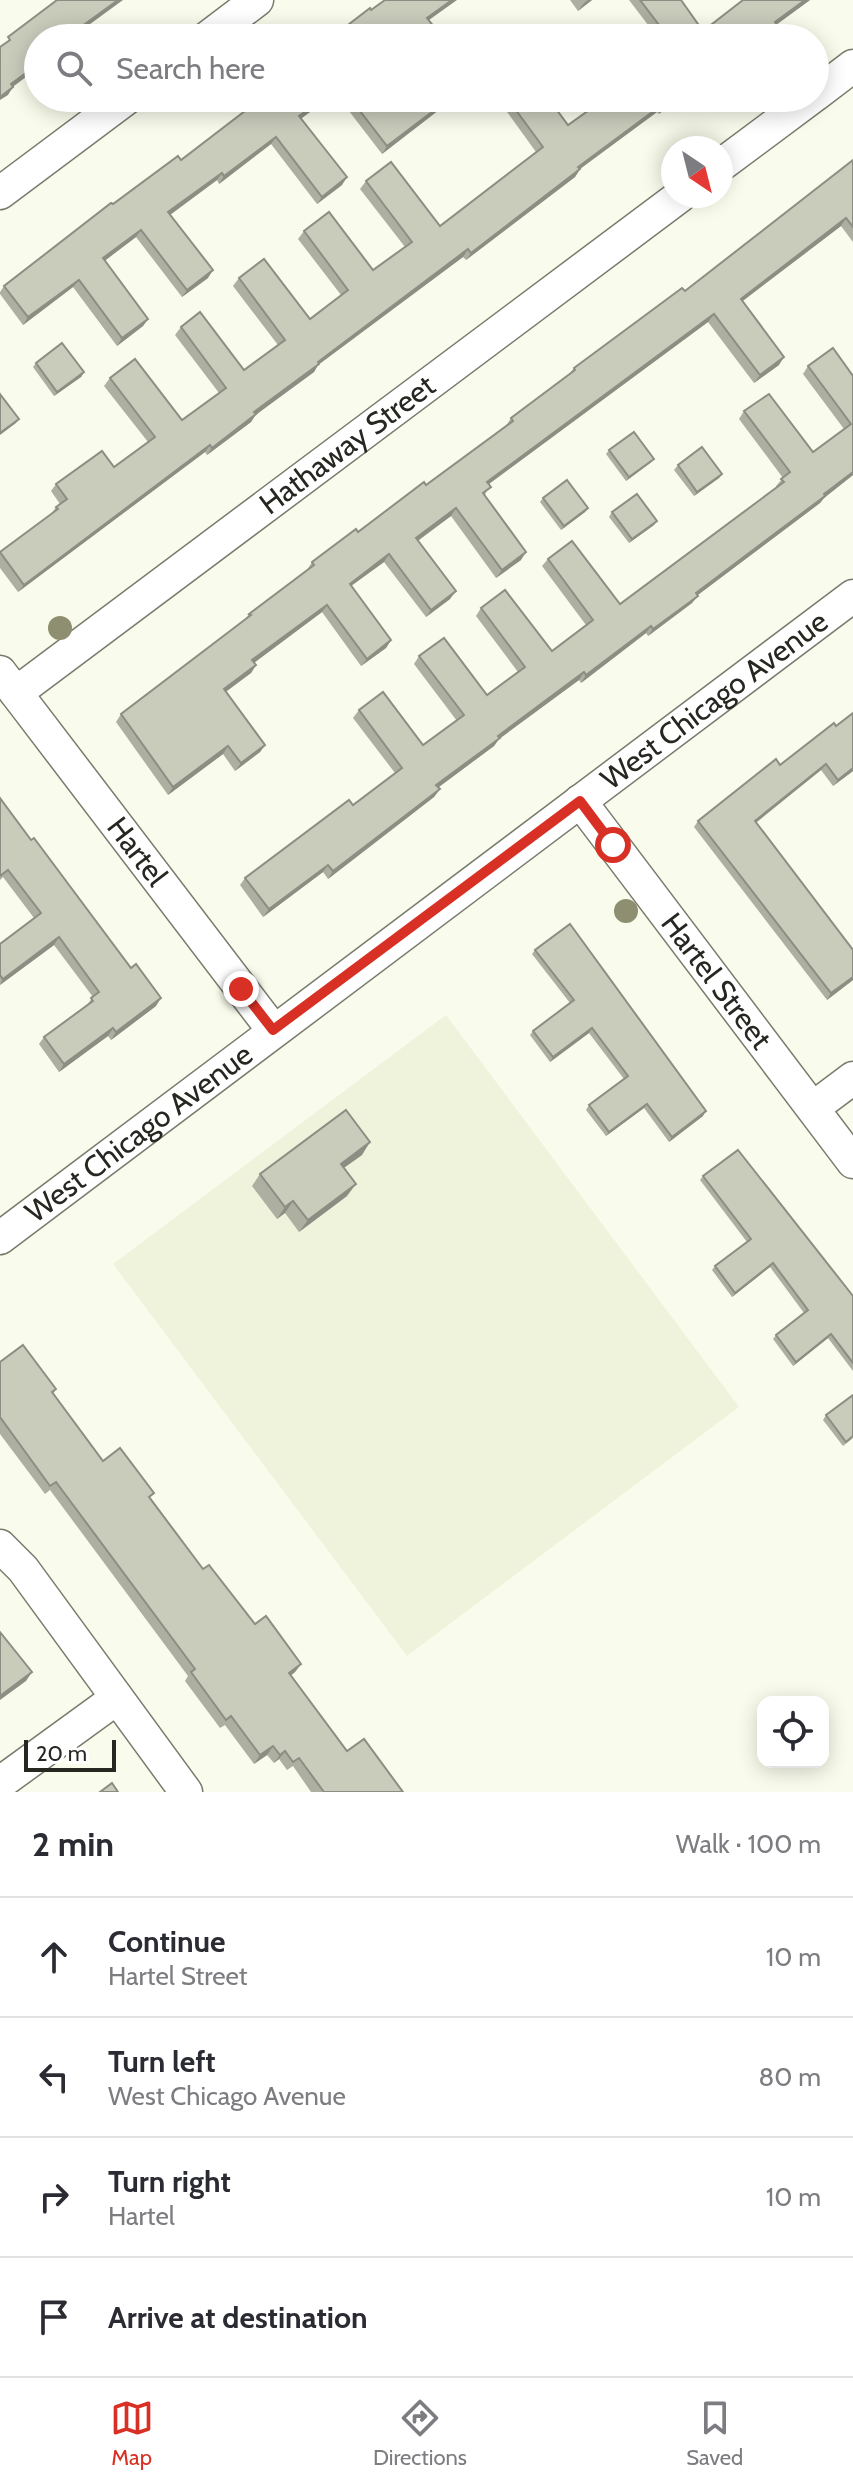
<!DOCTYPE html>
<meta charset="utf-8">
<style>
body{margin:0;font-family:Cabin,sans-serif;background:#f2f2f3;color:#2b2b33}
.controls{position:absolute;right:24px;bottom:24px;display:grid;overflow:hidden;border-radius:16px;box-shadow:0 4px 20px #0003}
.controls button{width:72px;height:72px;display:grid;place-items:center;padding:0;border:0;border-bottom:2px solid #e1e1e2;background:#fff;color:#2b2b33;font:40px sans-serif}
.compass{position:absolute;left:661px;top:136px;width:72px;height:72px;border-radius:50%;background:#fff;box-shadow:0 4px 20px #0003;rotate:145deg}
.scale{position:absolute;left:24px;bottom:20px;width:92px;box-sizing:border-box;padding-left:8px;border:4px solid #262721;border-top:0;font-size:22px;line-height:28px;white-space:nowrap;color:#262721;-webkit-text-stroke:6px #fff;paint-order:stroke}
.stop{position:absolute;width:24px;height:24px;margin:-18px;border:6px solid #d93025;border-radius:50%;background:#fff}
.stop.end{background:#d93025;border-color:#fff;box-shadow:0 2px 8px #0008}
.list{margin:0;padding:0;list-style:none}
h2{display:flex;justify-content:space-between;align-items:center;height:104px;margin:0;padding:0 32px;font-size:34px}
h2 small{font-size:26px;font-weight:400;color:#7c7c81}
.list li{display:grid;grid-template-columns:52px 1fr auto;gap:24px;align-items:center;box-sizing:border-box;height:120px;padding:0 32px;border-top:2px solid #e1e1e2}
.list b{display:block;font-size:30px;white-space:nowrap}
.list p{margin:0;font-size:26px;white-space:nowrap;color:#7c7c81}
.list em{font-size:26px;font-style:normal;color:#7c7c81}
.icon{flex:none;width:44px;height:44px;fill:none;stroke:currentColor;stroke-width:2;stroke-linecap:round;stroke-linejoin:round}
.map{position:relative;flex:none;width:853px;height:1792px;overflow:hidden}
.search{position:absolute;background:#fff;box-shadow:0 4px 20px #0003;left:24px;right:24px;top:24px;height:88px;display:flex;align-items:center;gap:20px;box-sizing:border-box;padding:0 28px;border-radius:44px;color:#7c7c81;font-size:30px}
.sheet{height:584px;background:#fff}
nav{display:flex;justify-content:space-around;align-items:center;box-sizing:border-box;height:112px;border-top:2px solid #e1e1e2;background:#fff;font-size:22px;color:#7c7c81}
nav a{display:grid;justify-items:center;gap:4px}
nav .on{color:#d93025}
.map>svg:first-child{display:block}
</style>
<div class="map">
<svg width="853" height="1792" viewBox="0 0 853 1792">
<rect width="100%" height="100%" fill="#f9fbec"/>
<path fill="#f0f3dc" d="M446,1015L739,1407L407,1656L113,1264Z"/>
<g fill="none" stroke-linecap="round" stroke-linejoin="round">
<defs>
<g id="minor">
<path d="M207,38L257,0"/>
<path d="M815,95L853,66"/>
<path d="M721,165L811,98"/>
<path d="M0,193L127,98"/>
<path id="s1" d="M0,672L273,1030"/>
<path id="s2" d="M16,693L680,196"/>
<path id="s3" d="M580,801L853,1162"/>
<path d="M813,1108L853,1078"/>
<path id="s4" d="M0,1238L853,596"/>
<path d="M0,1546L23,1569L186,1792"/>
<path d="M0,1783L117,1698"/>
</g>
</defs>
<use href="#minor" stroke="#797b6d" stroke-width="35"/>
<use href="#minor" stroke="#fff" stroke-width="32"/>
</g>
<g fill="#8d8f70">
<circle cx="60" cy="628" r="12"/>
<circle cx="626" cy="911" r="12"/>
</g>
<g fill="#adafa1">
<path d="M570,0H592L578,11Z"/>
<path d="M629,0H681L703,31L743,0H810L776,25L772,33L765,38H658Z"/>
<path d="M261,98H329L301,118L342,185L317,204L271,144L219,184L217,180L170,215L208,278L182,297L136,237L105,260L148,319L143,326L117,346L73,287L23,325L0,294V292L4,286L113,204L181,160Z"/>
<path d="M339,98H458L445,108L444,106L382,154Z"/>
<path d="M497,98H548L568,125L606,98H679L659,114L657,112L580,169L575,177L466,260L463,257L318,365L314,372L256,414L251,422L207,455L205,452L18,592L0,568V552L51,514L56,507L60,504L51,491L56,484L114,467L148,442L104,386L110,378L182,420L219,393L175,335L181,327L244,370L278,345L233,286L239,278L310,319L341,295L298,239L304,231L373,270L405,247L360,189L366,181L440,226L536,152Z"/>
<path d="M853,160V242L841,226L742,301L779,365L754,383L708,322L489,484L485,495L521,560L496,578L451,516L418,541L450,599L426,617L384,562L351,586L391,640L386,648L361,666L322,612L254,663L256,665L251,673L226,691L265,745L260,752L235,771L223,754L168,795L116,722L121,714L245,620L249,614L307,570L312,562L426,485L506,426L511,418L569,374L574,368L685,291Z"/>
<path d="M36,363L84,372L81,377L54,396L33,367Z"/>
<path d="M808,366L853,376V475L824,498L820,503L697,595L692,603L648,636L646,633L581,683L579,680L499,739L494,746L438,787L440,789L434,797L328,879L323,872L263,917L240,885L245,878L353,805L395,773L353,718L359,710L423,745L457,721L414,664L419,656L487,695L518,672L476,616L481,608L552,651L586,625L542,566L548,559L620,604L777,487L776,486L783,478L739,419L744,411L813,452L844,429L803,374Z"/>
<path d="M609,450L650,463L626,481L606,454Z"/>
<path d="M678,465L722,474L719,478L694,496L674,470Z"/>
<path d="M543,498L588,508L585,512L561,530L540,502Z"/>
<path d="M612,512L654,525L629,543L609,517Z"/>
<path d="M834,723L853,771L833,786L821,770L756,823L853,950V980L827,1000L694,827L698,821L780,765Z"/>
<path d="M0,798L156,1006L111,1040L108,1036L59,1072L39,1044L44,1037L86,1006L93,997L54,945L0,985V944L34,918L3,877L0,880Z"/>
<path d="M535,950L703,1116L669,1142L644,1108L606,1136L586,1110L589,1105L624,1079L589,1033L550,1062L530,1035L533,1031L570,1003L532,954Z"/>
<path d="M362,1155L344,1168L347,1196L299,1232L285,1213L277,1219L252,1186L260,1174Z"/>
<path d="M703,1176L853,1296V1371L828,1338L793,1366L773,1339L776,1335L804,1313L770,1267L732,1297L712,1270L715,1266L747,1242L700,1180Z"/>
<path d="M0,1362L56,1389L53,1394L103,1461L151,1498L203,1569L255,1624L301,1664L295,1672L290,1676L347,1751L403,1792H311L293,1766L287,1770L279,1759L274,1763L267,1755L254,1764L225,1725L220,1728L185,1681L188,1676L50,1490L45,1494L0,1434Z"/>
<path d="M826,1415L853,1438L843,1446L823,1420Z"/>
</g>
<g fill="#8d8e83">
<path d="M118,0H123L71,38L74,32Z"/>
<path d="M452,0H457L422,25L427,18Z"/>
<path d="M588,0H592L578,11L584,3Z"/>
<path d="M805,0H810L769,30L775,22Z"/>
<path d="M777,25L772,33L765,38H760Z"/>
<path d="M38,64V68L6,92L11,84Z"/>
<path d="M13,87L8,95L0,100V97Z"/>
<path d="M324,98H329L294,124L299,116Z"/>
<path d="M453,98H458L445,108L450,100Z"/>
<path d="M675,98H679L659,114L664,106Z"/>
<path d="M449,99L444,106L382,154L387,146Z"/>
<path d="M663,104L657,112L573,174L578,167Z"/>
<path d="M276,137L271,144L219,184L224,176Z"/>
<path d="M580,169L575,177L466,260L471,253Z"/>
<path d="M222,173L217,180L163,220L168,212Z"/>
<path d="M347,177L342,185L317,204L322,197Z"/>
<path d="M846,218L841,226L735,307L741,299Z"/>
<path d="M141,230L136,237L98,266L103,258Z"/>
<path d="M468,249L463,257L318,365L314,372L249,420L254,412L318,362Z"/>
<path d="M213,270L208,278L182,297L187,290Z"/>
<path d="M79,280L73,287L23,325L28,317Z"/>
<path d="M714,314L708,322L482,489L487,482Z"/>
<path d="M148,319L143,326L117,346L122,338Z"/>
<path d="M784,357L779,365L754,383L760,375Z"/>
<path d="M84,372L81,377L54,396L57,392Z"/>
<path d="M256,414L251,422L207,455L212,448Z"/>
<path d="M19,419L16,423L0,435V433Z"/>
<path d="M210,445L205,452L18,592L24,585Z"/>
<path d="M654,459L650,463L626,481L629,477Z"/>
<path d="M853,472V475L824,498L820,503L690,601L696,593Z"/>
<path d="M722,474L719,478L694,496L697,492Z"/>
<path d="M456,508L451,516L410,546L416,538Z"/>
<path d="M588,508L585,512L561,530L564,526Z"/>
<path d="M657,521L654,525L629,543L632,539Z"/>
<path d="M526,552L521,560L496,578L502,570Z"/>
<path d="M389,554L384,562L344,591L350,584Z"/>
<path d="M456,591L450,599L426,617L431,610Z"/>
<path d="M698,596L692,603L648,636L653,629Z"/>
<path d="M327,605L322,612L247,668L252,660Z"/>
<path d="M651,626L646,633L581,683L586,675Z"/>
<path d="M391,640L386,648L361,666L367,659Z"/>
<path d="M256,665L251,673L219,697L224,689Z"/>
<path d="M584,672L579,680L499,739L494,746L431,793L436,785L498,736Z"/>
<path d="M265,745L260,752L235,771L241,763Z"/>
<path d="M228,746L223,754L168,795L173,787Z"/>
<path d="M826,764L821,770L750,827L755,821Z"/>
<path d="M853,768V771L833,786L838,780Z"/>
<path d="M440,789L434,797L328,879L333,871Z"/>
<path d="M328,865L323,872L263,917L269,909Z"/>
<path d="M59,937L54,945L0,985L3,979Z"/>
<path d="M853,977V980L827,1000L831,993Z"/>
<path d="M161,998L156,1006L111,1040L116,1032Z"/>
<path d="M113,1028L108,1036L59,1072L64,1064Z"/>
<path d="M592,1028L589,1033L550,1062L553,1057Z"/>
<path d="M647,1104L644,1108L606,1136L609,1132Z"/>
<path d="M706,1111L703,1116L669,1142L672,1137Z"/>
<path d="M370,1142L362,1155L332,1176L341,1164Z"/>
<path d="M356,1184L347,1196L299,1232L308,1220Z"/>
<path d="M293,1201L285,1213L277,1219L285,1207Z"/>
<path d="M773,1263L770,1267L732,1297L735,1293Z"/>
<path d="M831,1334L828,1338L793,1366L796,1362Z"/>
<path d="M301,1664L295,1672L283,1682L289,1673Z"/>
<path d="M32,1672L26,1681L0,1700V1696Z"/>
<path d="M273,1746L267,1755L254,1764L260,1755Z"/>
<path d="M285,1751L279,1759L274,1763L280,1755Z"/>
</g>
<g fill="#c9cbbb" stroke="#8d8e83" stroke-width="2">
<path d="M57,0H118L74,32L76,36L73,38H38V64L11,84L13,87L0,97V47L10,40L8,37Z"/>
<path d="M385,0H452L427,18L443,38H331L370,8L371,10Z"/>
<path d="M640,0H681L703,31L743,0H805L775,22L777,25L760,38H669Z"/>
<path d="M262,98H324L299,116L347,177L322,197L276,137L224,176L222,173L168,212L213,270L187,290L141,230L103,258L148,319L122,338L79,280L28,317L4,286L111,203L113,204L178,156L181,160Z"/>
<path d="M350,98H453L450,100L449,99L387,146Z"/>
<path d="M507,98H548L568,125L606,98H675L664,106L663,104L578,167L580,169L471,253L468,249L318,362L319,364L254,412L256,414L212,448L210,445L24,585L0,552L58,509L56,507L67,499L56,484L102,451L114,467L155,437L110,378L135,359L182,420L226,388L181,327L200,312L244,370L285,340L239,278L264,259L310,319L348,290L304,231L329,212L373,270L412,242L366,181L391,162L440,226L543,147Z"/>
<path d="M853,160V227L846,218L741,299L784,357L760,375L714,314L487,482L491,487L483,493L526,552L502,570L456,508L416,538L456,591L431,610L389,554L350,584L391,640L367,659L327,605L252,660L256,665L224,689L265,745L241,763L228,746L173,787L121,714L251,615L249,614L314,565L312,562L356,529L358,532L424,482L426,485L513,421L511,418L575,370L574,368L682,288L685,291Z"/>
<path d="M62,343L84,372L57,392L36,363Z"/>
<path d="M833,348L853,376V472L824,494L825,496L696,593L698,596L653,629L651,626L586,675L584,672L498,736L500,738L436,785L440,789L333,871L328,865L269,909L245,878L349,800L353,805L402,768L359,710L383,692L423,745L464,715L419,656L444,638L487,695L525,667L481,608L505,590L552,651L593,620L548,559L572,541L620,604L784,482L781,479L790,472L744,411L769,394L813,452L851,424L808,366Z"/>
<path d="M0,394L19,419L0,433Z"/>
<path d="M634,432L654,459L629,477L609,450Z"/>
<path d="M702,447L722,474L697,492L678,465Z"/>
<path d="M567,480L588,508L564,526L543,498Z"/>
<path d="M637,494L657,521L632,539L612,512Z"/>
<path d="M853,713V768L838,780L826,764L755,821L853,950V977L831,993L698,821L776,759L780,765L834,723L836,726Z"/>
<path d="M0,798L31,840L34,838L131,968L136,964L161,998L116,1032L113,1028L64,1064L44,1037L93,1001L91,998L99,992L59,937L3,979L0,975V944L41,913L8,870L0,876Z"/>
<path d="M570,924L706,1111L672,1137L647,1104L609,1132L589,1105L628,1076L592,1028L553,1057L533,1031L574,1000L535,950Z"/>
<path d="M346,1110L370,1142L341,1164L356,1184L308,1220L293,1201L285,1207L260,1174Z"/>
<path d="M738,1150L853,1296V1363L831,1334L796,1362L776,1335L808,1310L773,1263L735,1293L715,1266L751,1239L703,1176Z"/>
<path d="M23,1345L56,1389L52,1392L103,1461L120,1448L154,1493L149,1497L203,1569L209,1565L255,1624L266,1616L301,1664L289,1673L347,1751L364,1739L403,1792H324L299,1758L293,1762L285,1751L280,1755L273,1746L260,1755L231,1716L226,1720L191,1672L195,1669L56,1482L50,1486L0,1417V1362Z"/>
<path d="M853,1395V1436L846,1442L826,1415Z"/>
<path d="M0,1632L32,1672L0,1696Z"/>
<path d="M112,1783L118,1792H100Z"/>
</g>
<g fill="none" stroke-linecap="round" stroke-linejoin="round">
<path stroke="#d93025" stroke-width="10" d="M241,989L273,1030L580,801L613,845"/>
</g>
<g text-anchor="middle" stroke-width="6" stroke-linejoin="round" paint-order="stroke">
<g font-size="30" fill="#262721" stroke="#fff">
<text dy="10" stroke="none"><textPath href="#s2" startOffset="414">Hathaway Street</textPath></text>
<text dy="10" stroke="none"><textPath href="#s4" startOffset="894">West Chicago Avenue</textPath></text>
<text dy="10" stroke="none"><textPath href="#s1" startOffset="226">Hartel</textPath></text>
<text dy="10" stroke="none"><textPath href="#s3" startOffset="226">Hartel Street</textPath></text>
<text dy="10" stroke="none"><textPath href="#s4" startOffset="174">West Chicago Avenue</textPath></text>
</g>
</g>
</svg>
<div class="controls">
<button><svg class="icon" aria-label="locate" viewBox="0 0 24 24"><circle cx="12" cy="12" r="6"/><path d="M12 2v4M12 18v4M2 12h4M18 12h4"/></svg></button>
</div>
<svg class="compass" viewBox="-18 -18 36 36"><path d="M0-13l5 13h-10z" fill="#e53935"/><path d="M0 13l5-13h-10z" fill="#7c7c81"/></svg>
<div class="scale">20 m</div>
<div class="stop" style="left:613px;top:845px"></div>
<div class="stop end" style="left:241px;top:989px"></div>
<div class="search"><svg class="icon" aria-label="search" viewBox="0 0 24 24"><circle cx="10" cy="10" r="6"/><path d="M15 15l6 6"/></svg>Search here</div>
</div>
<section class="sheet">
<h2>2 min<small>Walk · 100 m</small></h2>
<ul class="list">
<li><svg class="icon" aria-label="ahead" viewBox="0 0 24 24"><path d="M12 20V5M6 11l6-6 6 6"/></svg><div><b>Continue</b><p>Hartel Street</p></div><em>10 m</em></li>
<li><svg class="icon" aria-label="left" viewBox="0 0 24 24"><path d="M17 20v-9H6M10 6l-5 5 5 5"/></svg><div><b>Turn left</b><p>West Chicago Avenue</p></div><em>80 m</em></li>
<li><svg class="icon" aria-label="right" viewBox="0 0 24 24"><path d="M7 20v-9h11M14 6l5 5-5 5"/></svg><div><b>Turn right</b><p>Hartel</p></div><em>10 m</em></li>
<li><svg class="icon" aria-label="arrive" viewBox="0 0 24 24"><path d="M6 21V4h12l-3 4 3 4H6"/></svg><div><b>Arrive at destination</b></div></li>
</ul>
</section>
<nav>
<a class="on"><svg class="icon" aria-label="map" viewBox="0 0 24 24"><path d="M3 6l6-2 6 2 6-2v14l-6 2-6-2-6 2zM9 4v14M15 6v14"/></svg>Map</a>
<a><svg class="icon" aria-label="directions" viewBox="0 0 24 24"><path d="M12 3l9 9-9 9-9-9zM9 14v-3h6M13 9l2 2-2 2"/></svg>Directions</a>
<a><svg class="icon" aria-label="saved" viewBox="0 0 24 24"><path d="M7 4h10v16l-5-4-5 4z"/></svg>Saved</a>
</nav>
